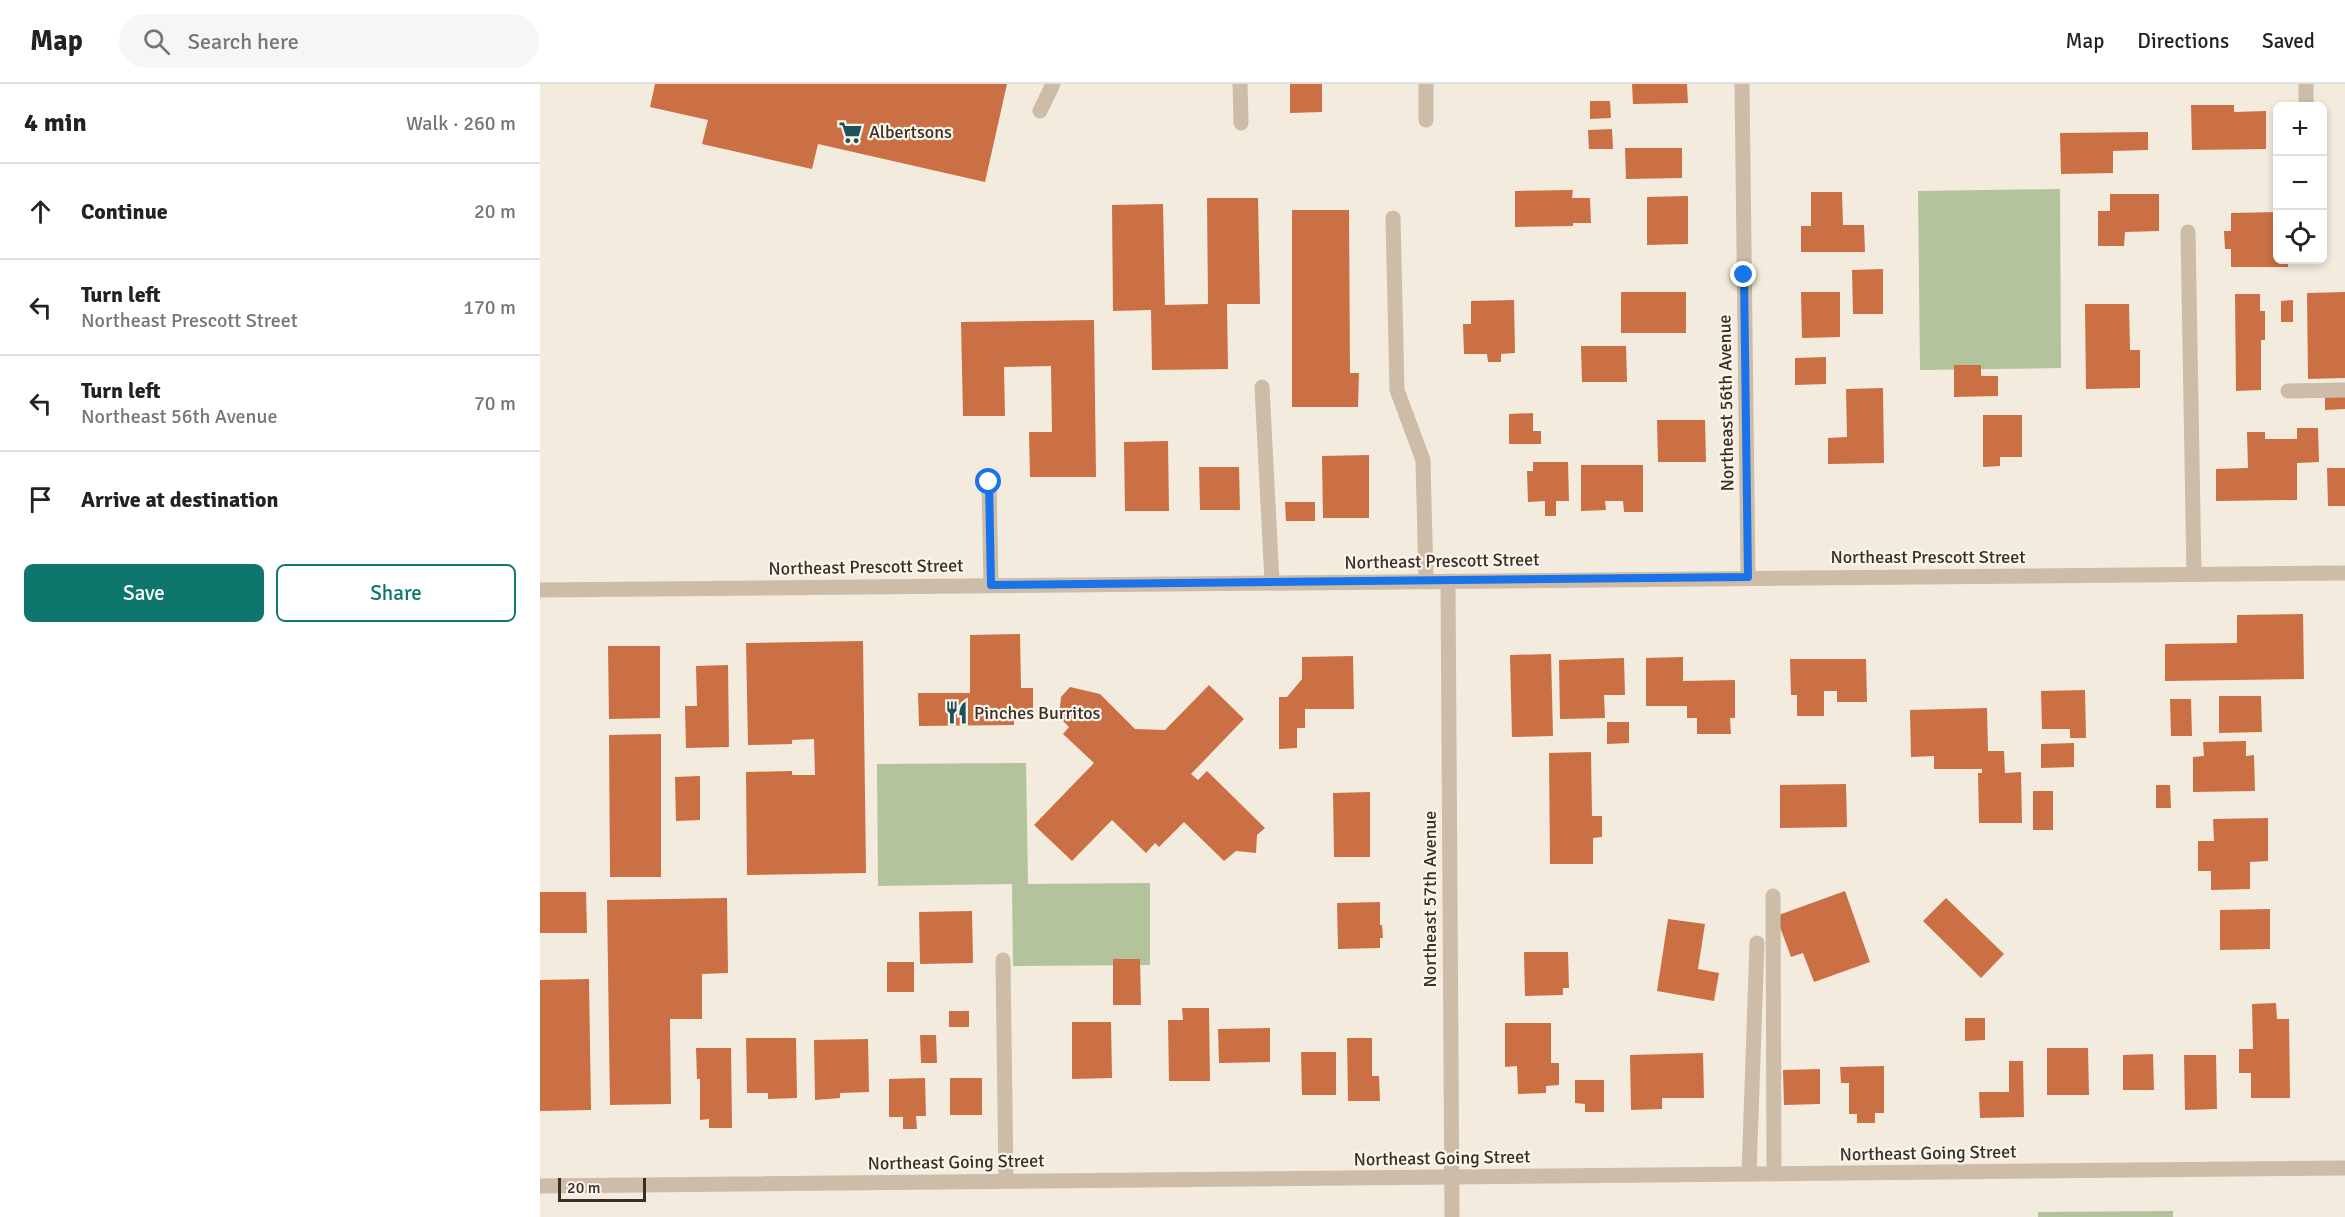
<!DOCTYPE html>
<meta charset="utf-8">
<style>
body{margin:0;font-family:Signika,sans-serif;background:#f6f6f6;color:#222}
.controls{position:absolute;right:18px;top:18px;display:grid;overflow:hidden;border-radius:9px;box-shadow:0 3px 9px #0003}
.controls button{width:54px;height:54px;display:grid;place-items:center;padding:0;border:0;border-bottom:2px solid #e0e0e0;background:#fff;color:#222;font:30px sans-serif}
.scale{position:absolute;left:18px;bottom:15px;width:88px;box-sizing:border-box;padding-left:6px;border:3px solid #392f28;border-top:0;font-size:16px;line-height:21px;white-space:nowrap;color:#392f28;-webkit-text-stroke:4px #fbf4ea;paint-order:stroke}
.stop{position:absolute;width:18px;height:18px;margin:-14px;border:4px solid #1a73e8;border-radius:50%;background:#fff}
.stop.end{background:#1a73e8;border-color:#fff;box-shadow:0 2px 6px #0008}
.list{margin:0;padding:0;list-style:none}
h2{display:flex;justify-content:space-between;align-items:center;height:78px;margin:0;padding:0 24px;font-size:26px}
h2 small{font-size:20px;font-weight:400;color:#767676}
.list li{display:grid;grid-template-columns:39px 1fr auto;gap:18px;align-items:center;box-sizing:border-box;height:96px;padding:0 24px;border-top:2px solid #e0e0e0}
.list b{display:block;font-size:22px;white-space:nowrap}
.list p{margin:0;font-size:20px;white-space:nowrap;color:#767676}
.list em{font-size:20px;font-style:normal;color:#767676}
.actions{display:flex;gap:12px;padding:18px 24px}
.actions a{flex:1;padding:14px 0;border:2px solid #0f766e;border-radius:9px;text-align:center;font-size:21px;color:#0f766e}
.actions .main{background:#0f766e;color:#fff}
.icon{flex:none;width:33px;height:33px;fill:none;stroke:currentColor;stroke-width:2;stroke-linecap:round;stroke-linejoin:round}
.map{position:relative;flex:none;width:1805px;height:1133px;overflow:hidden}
header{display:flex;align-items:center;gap:36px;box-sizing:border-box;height:84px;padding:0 30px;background:#fff;border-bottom:2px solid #e0e0e0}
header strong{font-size:28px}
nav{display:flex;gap:33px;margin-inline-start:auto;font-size:21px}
.search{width:420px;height:54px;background:#f6f6f6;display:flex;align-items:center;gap:15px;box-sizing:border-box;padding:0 21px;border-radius:33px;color:#767676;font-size:22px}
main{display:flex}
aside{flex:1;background:#fff}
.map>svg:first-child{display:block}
</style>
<header>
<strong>Map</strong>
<div class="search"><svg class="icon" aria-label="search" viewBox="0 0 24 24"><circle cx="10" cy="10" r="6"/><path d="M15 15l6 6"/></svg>Search here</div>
<nav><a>Map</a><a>Directions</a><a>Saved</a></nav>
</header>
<main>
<aside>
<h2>4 min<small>Walk · 260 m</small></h2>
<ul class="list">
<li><svg class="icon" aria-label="ahead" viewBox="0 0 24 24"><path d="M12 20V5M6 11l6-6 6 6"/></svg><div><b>Continue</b></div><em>20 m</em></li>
<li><svg class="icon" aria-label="left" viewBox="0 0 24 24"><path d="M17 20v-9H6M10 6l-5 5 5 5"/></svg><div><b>Turn left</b><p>Northeast Prescott Street</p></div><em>170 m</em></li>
<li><svg class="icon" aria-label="left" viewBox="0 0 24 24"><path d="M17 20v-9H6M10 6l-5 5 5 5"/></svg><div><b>Turn left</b><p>Northeast 56th Avenue</p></div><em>70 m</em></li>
<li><svg class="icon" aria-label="arrive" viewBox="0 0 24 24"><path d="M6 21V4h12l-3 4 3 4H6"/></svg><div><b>Arrive at destination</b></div></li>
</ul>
<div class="actions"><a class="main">Save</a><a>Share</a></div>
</aside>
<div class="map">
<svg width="1805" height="1133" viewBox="0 0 1805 1133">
<rect width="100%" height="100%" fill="#f3ebdd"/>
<g fill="#b3c39c">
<path d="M1520,105L1521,284L1380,286L1378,107Z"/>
<path d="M486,679L488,800L610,799V881L473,882L472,800L338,802L337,680Z"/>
<path d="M1633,1127V1133H1498V1128Z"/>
</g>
<g fill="#cb7044">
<path d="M115,0H467L445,98L278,60L272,85L162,60L168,36L110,23Z"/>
<path d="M750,0H782V28L750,29Z"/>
<path d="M1092,0H1147L1148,19L1093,20Z"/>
<path d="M1050,17H1070L1071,34L1050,35Z"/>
<path d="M1651,21H1694V28L1726,27V65L1652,66Z"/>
<path d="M1072,45L1073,65H1049L1048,46Z"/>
<path d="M1608,48V66L1573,67V89L1521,90L1520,49Z"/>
<path d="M1085,64H1142V94L1086,95Z"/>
<path d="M1033,106L1032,114H1050L1051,139H1033V142L975,143V107Z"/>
<path d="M1271,108H1302L1303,141H1324L1325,168H1261V142H1271Z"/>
<path d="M1570,110H1619V147L1585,148L1584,162H1558V127H1570Z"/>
<path d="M1148,112V160L1107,161V113Z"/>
<path d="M667,114H718L720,220H687L688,285L612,286L611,226L573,227L572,121L623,120L625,221L668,220Z"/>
<path d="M752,126H809L810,289H819L818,323H752Z"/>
<path d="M1738,128V176H1748V183H1691V165H1685L1684,147H1691V129Z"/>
<path d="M1343,185V230H1313L1312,186Z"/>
<rect x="1081" y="208" width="65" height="41"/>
<path d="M1261,208H1300V253L1262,254Z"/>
<path d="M1805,208V294L1768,295L1767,209Z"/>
<path d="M1695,210H1720V227H1725V256H1721V306L1696,307Z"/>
<path d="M974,216L975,269L961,270V278H948L947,270H924L923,240H931V217Z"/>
<path d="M1753,216V238H1741V217Z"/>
<path d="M1545,220H1589L1590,266H1600V304L1546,305Z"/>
<path d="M554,236L556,393H490L489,348H512L511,282L464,283L465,332H423L421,238Z"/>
<path d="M1041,262H1086L1087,298H1042Z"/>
<path d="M1286,273V300L1255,301V274Z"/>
<path d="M1414,281H1441V292H1458V312L1414,313Z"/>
<path d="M1343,304L1344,379L1288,380V354L1307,353L1306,305Z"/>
<path d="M1785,313H1805V325L1785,326Z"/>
<path d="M993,329V347H1001V360H969V330Z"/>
<path d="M1443,331H1482V373H1460V382L1443,383Z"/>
<path d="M1117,336H1165L1166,378H1118Z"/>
<path d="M1757,344H1778L1779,378L1757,379V416L1676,417V385L1708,384L1707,348H1725V355H1757Z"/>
<path d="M628,357L629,427H585L584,358Z"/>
<path d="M829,371V434H783L782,372Z"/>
<path d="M993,378H1028L1029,417H1016V432H1005V417L988,418L987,387H993Z"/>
<path d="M1041,381H1103V428H1084L1083,417H1065L1066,426L1041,427Z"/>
<path d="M659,383H699L700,426H660Z"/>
<path d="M1787,384H1805V422H1788Z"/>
<path d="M745,418H775V437H746Z"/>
<path d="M1763,530L1764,595L1625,597V560L1697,559V531Z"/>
<path d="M480,550L481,604H493V625H474V641L379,642L378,609H430V551Z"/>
<path d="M323,557L326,789L207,791L206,688L252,687V691H275L274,655L252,656V660L208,661L206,559Z"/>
<path d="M68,562H120V634L69,635Z"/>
<path d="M1011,570L1013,652L972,653L970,571Z"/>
<path d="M813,572L814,625H765V644H757V664L739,665V613H747L762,595V573Z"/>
<path d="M1143,573V597L1195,596V634H1190L1191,650H1157V634H1147V622H1106V574Z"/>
<path d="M1084,574L1085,611H1064L1065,634L1020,635L1019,576Z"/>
<path d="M1250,575H1326L1327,618H1297V607H1284V632H1257V611H1251Z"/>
<path d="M188,581L189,663L146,664L145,622H157L156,582Z"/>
<path d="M669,601L704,635L651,690L658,696L667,687L725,744L717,751L716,769L696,767L684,777L644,738L619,763L615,759L606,769L572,736L532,777L494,741L554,679L523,650L529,643L519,633L521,613L530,603L560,610L595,645L625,646Z"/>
<path d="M1545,606L1546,654H1530V645H1502L1501,607Z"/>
<path d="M1679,612H1721L1722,648L1679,649Z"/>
<path d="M1630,615H1651L1652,652H1631Z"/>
<path d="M1447,624L1448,667H1464L1465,689L1481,688L1482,739H1439L1438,689H1442V685H1394V672L1371,673L1370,626Z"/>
<path d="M1067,638H1089V659L1067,660Z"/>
<path d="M121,650V793H70L69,651Z"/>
<path d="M1706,657V672L1714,671L1715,707L1653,708V673L1664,672L1663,658Z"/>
<path d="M1534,659V683L1501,684V660Z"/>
<path d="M1051,668L1052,732H1062V753L1053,754V780H1010L1009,669Z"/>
<path d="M160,692V736L136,737L135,693Z"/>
<path d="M1306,700L1307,743L1240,744V701Z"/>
<path d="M1616,701H1630L1631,724H1616Z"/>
<rect x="1493" y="707" width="20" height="39"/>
<path d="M830,708V773H794L793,709Z"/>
<path d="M1728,734V777L1710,778V805L1671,806V787H1658V757H1674L1673,735Z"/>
<path d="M1305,807L1330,878L1274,898L1263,869L1251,873L1236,832Z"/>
<path d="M0,808H46L47,849H0Z"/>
<path d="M187,814L188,889L162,890V935H130L131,1020L70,1021L67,816Z"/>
<path d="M1406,814L1464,870L1441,894L1383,837Z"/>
<path d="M840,818V841H842L843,854H840V864L798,865L797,819Z"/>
<path d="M1730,825V865L1680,866V826Z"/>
<path d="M432,827L433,879L380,880L379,828Z"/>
<path d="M1128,835L1165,840L1158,885L1179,889L1174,917L1117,907Z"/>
<path d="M984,868H1028L1029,904H1023V911L985,912Z"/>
<path d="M573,875H600L601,921H573Z"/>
<rect x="347" y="878" width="27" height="30"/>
<path d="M49,895L51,1026L0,1027V896Z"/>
<path d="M1736,919L1737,935H1749L1750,1014H1711V989H1699V965H1713L1712,920Z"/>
<path d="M642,924H669L670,997H629L628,936H643Z"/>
<rect x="409" y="927" width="20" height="16"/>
<path d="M1425,934H1445V956L1425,957Z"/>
<path d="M532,938H571L572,994L532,995Z"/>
<path d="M965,939H1011V979H1019V1001L1006,1002V1009L978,1010L977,982L965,983Z"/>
<path d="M730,944V978L679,979L678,945Z"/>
<path d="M380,951H396L397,979H381Z"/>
<path d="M206,954H256L257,1014L228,1015V1009H207Z"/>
<path d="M807,954H832V992H839L840,1017H808Z"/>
<path d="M328,955L329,1008L300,1009V1014L275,1016L274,956Z"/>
<path d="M156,964H191L192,1044H169V1035L160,1036V995H157Z"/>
<path d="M1507,964H1548L1549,1011H1507Z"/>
<path d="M761,968H796V1011H762Z"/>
<path d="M1163,969L1164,1014H1122V1025L1091,1026L1090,971Z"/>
<path d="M1613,970L1614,1006H1583V971Z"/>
<path d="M1644,971H1676L1677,1025L1645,1026Z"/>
<path d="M1469,977H1483L1484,1033L1440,1034L1439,1008H1469Z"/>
<path d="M1344,982V1029H1335V1039H1317V1030H1309V999H1301L1300,983Z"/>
<path d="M1280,985V1020L1244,1021L1243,986Z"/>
<path d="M385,994L386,1032H376L377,1045H363V1033H349V995Z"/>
<rect x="410" y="994" width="32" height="37"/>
<path d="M1035,996H1064V1028H1045V1020L1035,1019Z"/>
</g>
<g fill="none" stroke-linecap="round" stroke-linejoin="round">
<g stroke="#ccbca8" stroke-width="15">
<path d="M700,0L701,39"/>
<path d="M886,0V36"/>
<path d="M1202,0L1208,493"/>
<path d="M1766,0V22"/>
<path d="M500,27L513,0"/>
<path d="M853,134L857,306L883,376L886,497"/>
<path d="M1648,148L1654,490"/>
<path d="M722,303L732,498"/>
<path d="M1748,307L1805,306"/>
<path d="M449,397L451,501"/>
<path d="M908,497L912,1133"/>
<path d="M0,506L1805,489"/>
<path d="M1233,812L1234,1090"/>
<path d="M463,876L466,1097"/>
<path d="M1209,1090L1217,859"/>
<path d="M0,1102L1805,1084"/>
</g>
</g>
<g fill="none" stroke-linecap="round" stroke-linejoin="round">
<path stroke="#1a73e8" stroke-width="8" d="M449,398L451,501L1208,493L1204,191"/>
</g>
<defs>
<symbol id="supermarket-bare" viewBox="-9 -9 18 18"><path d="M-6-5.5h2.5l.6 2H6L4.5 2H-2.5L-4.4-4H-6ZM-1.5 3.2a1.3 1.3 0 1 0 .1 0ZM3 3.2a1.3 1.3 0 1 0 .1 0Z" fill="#1c525c" stroke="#fbf4ea" stroke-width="2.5" paint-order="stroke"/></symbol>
<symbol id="restaurant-bare" viewBox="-9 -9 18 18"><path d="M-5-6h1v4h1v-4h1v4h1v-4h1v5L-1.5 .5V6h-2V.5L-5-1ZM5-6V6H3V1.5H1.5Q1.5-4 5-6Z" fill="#1c525c" stroke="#fbf4ea" stroke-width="2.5" paint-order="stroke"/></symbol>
</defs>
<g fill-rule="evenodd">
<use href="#supermarket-bare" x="294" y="32" width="33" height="33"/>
<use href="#restaurant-bare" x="400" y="612" width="33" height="33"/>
</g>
<g text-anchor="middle" stroke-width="4.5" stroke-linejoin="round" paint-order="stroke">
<g font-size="18" fill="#392f28" stroke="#fbf4ea" text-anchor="start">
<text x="329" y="54">Albertsons</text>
<text x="434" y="635">Pinches Burritos</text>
</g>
<g font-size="18" fill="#392f28" stroke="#fbf4ea">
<text transform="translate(1186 319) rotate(-91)" y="6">Northeast 56th Avenue</text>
<text x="1388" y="479">Northeast Prescott Street</text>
<text transform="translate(902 477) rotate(-1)" y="6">Northeast Prescott Street</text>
<text transform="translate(326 483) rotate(-1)" y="6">Northeast Prescott Street</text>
<text transform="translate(890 815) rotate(-90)" y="6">Northeast 57th Avenue</text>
<text transform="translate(1388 1069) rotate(-1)" y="6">Northeast Going Street</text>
<text transform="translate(902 1074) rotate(-1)" y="6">Northeast Going Street</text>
<text transform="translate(416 1078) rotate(-1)" y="6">Northeast Going Street</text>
</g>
</g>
</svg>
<div class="controls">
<button>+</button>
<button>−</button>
<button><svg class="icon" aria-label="locate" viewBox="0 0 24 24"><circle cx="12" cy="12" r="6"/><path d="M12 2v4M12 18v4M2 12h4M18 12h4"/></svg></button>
</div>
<div class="scale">20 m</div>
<div class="stop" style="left:449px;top:398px"></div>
<div class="stop end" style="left:1204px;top:191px"></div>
</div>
</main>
